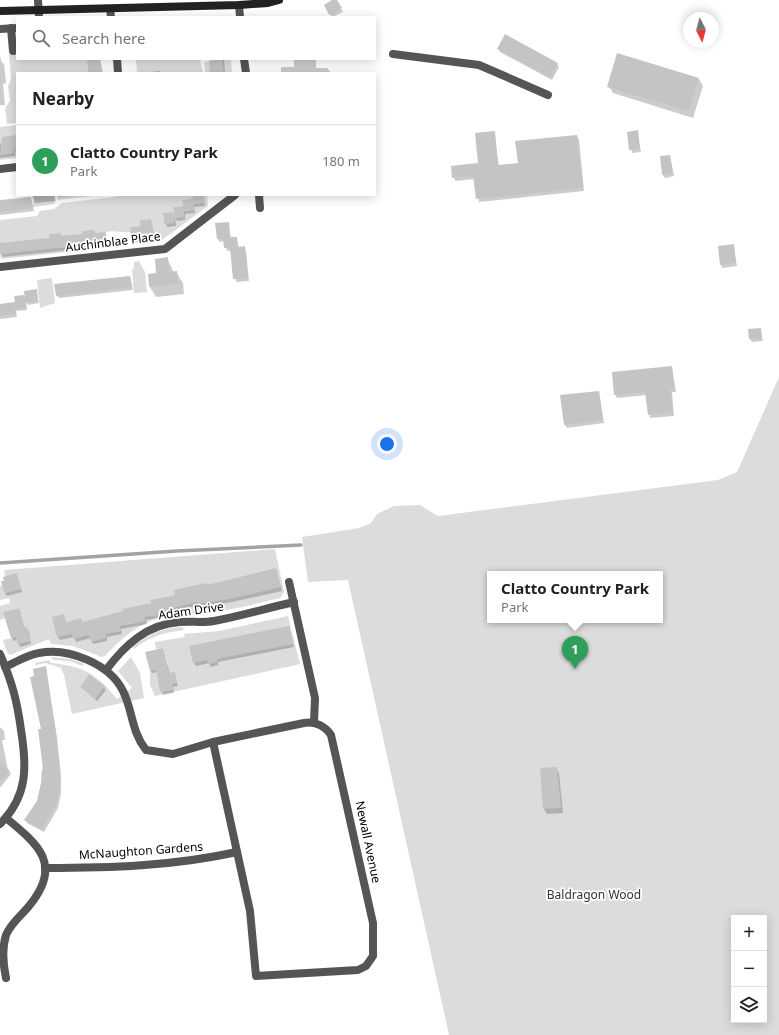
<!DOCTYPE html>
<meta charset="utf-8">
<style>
body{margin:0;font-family:"Noto Sans",sans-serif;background:#f6f6f6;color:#202124}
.controls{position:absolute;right:12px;bottom:12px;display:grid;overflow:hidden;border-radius:0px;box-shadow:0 2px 10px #0003}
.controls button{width:36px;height:36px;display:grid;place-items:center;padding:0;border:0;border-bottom:1px solid #e0e0e0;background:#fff;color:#202124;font:20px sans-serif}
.compass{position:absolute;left:683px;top:12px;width:36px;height:36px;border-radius:50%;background:#fff;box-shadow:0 2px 10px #0003;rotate:174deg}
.you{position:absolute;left:387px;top:444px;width:14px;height:14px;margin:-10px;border:3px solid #fff;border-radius:50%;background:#1a73e8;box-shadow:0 0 0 6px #1a73e833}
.badge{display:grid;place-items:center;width:26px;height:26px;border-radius:50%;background:#d93025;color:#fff;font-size:13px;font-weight:700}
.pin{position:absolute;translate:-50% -33px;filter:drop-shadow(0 1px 2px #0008)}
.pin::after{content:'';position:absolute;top:21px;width:14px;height:12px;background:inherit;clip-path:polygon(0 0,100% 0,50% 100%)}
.popup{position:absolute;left:487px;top:571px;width:176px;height:52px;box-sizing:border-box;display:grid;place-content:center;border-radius:0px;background:#fff;filter:drop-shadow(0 1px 3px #0005);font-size:13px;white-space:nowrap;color:#757577}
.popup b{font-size:15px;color:#202124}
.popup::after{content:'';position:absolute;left:50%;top:100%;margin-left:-8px;border:8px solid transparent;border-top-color:#fff}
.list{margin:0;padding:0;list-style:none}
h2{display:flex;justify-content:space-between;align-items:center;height:52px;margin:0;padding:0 16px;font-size:17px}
h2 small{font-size:13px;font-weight:400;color:#757577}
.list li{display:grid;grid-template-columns:26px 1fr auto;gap:12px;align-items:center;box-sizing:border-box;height:72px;padding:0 16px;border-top:1px solid #e0e0e0}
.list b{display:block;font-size:15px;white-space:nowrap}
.list p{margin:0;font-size:13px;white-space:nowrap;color:#757577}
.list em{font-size:13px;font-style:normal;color:#757577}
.icon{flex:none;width:22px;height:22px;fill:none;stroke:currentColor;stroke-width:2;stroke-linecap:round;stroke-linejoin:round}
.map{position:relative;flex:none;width:779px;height:1035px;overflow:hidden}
.search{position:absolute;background:#fff;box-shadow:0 2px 10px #0003;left:16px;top:16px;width:360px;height:44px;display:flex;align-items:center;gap:10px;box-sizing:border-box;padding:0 14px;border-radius:0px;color:#757577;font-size:15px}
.panel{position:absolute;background:#fff;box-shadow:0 2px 10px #0003;left:16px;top:72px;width:360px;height:124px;border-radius:0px}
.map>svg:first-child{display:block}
</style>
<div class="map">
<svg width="779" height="1035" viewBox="0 0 779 1035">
<rect width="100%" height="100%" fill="#fff"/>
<g fill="#dcdcdc" fill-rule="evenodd">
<path d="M17,54V59H92L87,60L88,73H17V123L7,124L5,108L10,101L8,86L11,79L9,55Z"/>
<path d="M136,59H200L203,73H137Z"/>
<path d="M231,59L232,73H205L204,62Z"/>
<path d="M17,125V158L0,160V127Z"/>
<path d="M32,195H54L55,204L33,207Z"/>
<path d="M57,195H101L57,200Z"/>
<path d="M118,195H192L193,198L182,200L183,206L173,207V212L163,213L164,224L174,223V218L184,217V211L194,210L193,204L203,203V195H207L208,206L162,240L154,241L151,219L141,220V226L130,227L131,232C121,233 114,230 106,232L107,248L1,259L0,254L13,253L11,242L0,243V220L37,216L40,211L54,209L62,203L115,197Z"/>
<path d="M139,261L145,272L147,292L134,293L132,269H134V262Z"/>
<path d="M52,278L55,303L40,308L37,280Z"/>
<path d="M779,377V1035H449L348,580L308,582L302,537L359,528L371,523L377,514L394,506L420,505L438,516L718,480L737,472ZM490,574H660V620H490ZM734,918H764V1020H734Z"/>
<path d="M275,549L284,592L280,598C259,603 236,609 214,612C202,614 190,614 177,615C147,617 125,634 105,656L102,657L73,646L51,644L49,639L10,655L7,652L3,640L16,637L17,644L30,641L27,628L13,630L12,626L23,623L20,608L4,612L5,618L0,620V606L10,603L9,598L0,600V586L2,585L5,593L21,589L17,574L5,577L4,570ZM170,596L173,612L153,616L150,600ZM142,605L145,621L126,625L122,609Z"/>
<path d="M288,616L300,664L155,696L150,685V671L168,666L163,648L156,649L155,642L185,637L184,634L219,631Z"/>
<path d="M182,627L184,630C164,632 149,637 134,649L132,646C148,635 162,628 182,627Z"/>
<path d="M51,657L70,659L83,663V666L69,661L53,660Z"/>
<path d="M131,657L140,673L144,698L72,714L64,675L61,668L46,663L35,665V663L49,660L51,663C83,666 97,674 117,699L132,688L118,671ZM89,674L105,686L95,699L80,687Z"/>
</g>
<g fill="#0003">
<path d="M334,0H336L343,12L332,17L325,5Z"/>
<path d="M499,49L557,64L559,67L552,80L500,52Z"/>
<path d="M0,54L1,61L4,64L6,83L3,84L5,105H0Z"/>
<path d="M100,59L103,73H89Z"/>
<path d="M210,59H224L225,73H212Z"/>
<path d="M294,59H316V68H327L331,73H281V67H294Z"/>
<path d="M160,71L161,73H151V72Z"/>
<path d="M699,79L703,86L693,118L613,93L609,86Z"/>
<path d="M494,132L499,166L519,164L577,136L579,139L584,191L479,202L475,179L455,181L452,167L479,164Z"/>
<path d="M637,132L641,152L632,153L628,133Z"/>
<path d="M17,136L15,156L0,158V144Z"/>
<path d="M670,156L674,176L665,178L663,175Z"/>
<path d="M33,195H55L56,201L35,203Z"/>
<path d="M58,195H78L59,197Z"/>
<path d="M193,195H203L205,206L194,207L195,213L185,214V220L177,221L175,217L176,226L167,227L164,214L173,213L175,217L194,199Z"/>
<path d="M31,198L34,211L0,215V201Z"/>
<path d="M151,220L154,234L143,236L144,242L134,243L132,239L142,227Z"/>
<path d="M228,223L231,238H236L239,248L244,247L246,251L249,281L236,282L232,251H227L225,241L219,242L218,238Z"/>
<path d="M94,231L96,234L105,233L108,246L3,257L1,254L0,244L50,239L60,234L62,237L83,235Z"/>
<path d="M733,245L737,266L722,268L721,264Z"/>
<path d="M167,258L174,273L176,272L183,283L184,294L156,297L150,287Z"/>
<path d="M130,277L133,290L59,298L57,295Z"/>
<path d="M36,290L39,303L28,305L26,301L27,310L16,311L17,317L0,319V305L14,303L16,306L24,296L26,300Z"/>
<path d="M760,329L763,341L752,342L750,339Z"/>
<path d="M672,367L676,392H672L674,416L650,418L647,395L617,398L615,394Z"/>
<path d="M599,392L604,423L567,428L565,424Z"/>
<path d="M276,569L282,591L232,602L201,607L200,605L174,611V615L146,620L147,624L121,629L122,634L107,637V641L93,644L91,638L76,642L74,637L60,640L58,637L64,615L66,623L81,619L83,623L152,604L207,586Z"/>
<path d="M17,575L22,592L7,596L5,593Z"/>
<path d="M19,609L25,629H27L29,632L31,644L20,647L17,640L14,641L12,638Z"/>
<path d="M289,627L294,647L218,662V665L211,667L209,663L196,666L194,663Z"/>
<path d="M163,649L170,674L174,673L178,686L173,687L174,693L163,695L157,672L152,673L150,670Z"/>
<path d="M45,667L57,737L61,776V793L58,808L44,832L27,823L26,820L38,801L44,770L42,730L35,677Z"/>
<path d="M81,687H104L106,690L97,701Z"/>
<path d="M0,727L4,731L5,740H2L8,770L11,774L0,788Z"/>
<path d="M556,768L559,773L563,813L547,814L544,809L541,769Z"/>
</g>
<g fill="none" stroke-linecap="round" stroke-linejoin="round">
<path stroke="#a3a3a3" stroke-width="3.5" d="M0,563L177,551L301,545"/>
</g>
<g fill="#c4c4c4">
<path d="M332,0H337L342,8L329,15L324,5Z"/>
<path d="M505,34L558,63L550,78L497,49Z"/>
<path d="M617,53L699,78L689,111L607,87Z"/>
<path d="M100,59L102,73H88L87,60Z"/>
<path d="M222,60L224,73H210L209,61Z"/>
<path d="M638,130L640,149L629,150L627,132Z"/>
<path d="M495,131L498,165L518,163L515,141L577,135L583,188L476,199L473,176L452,178L451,166L478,163L475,133Z"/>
<path d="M17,135V147L14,148V153L0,155L2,137Z"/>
<path d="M670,155L673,173L662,175L660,156Z"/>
<path d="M192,195H203L204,203L193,204L194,210L184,211V217L174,218L173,207L183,206L182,200L193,198Z"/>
<path d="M31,197L33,208L0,212V200Z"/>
<path d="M173,212L174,223L164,224L163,213Z"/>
<path d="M151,219L153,231L142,233V239L131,240L130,227L141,226L140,220Z"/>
<path d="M229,222L230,237H237L238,247L245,246L248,278L233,279L230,248H224L223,238L217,239L215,223Z"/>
<path d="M94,230L95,233L105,232L107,243L0,254V243L49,238V234L61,233V236L82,234V231Z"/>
<path d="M734,244L736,263L720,265L718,246Z"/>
<path d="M168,257L169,272L177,271L178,284L149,287L148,274L156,273L155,259Z"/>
<path d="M130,276L132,287L56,296L54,284Z"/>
<path d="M37,289L38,301L25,303L24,291Z"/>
<path d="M24,295L26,308L16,309L14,296Z"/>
<path d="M15,302L16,314L0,316V304Z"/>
<path d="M761,328L762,338L749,339L748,329Z"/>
<path d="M672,366L674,389H670L673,412L648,415L645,392L614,395L612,372Z"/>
<path d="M599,391L603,420L564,425L560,395Z"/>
<path d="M276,568L281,587L230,599L198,604L197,602L173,608V612L145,617V621L120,626L121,631L106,634V638L91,642L89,635L73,639L72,634L57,637L52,617L64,614L66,622L81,618L82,622L123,611L122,609L151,603L150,600L175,595L174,590L206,583L207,585Z"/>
<path d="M17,573L21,589L4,593L1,581H4L3,577Z"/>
<path d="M20,608L24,628L27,627L30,641L17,644L16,637L11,638L3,612Z"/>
<path d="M289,626L293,644L217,659V662L208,664L207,660L193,663L189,646Z"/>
<path d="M163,648L169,673L175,672L177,683L172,684L173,690L160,692L156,669L150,671L145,652Z"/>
<path d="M46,666L56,733L60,772V789L56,804L42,830L24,820L37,801L41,783L42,769H43L38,729H41L30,677L34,676L33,669Z"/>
<path d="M89,674L105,686L95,699L80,687Z"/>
<path d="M0,762L10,771L0,782Z"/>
<path d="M557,767L561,808L543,809L540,768Z"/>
</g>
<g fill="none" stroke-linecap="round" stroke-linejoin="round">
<g stroke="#555" stroke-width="8">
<path d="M38,0L39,17"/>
<path d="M239,5L240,17"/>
<path d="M110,9L111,17"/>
<path d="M11,28L13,51"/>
<path d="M0,29L17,28"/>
<path d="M393,54L479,65L548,95"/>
<path d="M117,59L118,73"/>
<path d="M244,59L246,73"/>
<path d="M0,169L17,167"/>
<path d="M259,195L260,208"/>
<path d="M0,267L165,249L235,195"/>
<path d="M289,582L315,698L314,723"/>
<path d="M0,654C12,682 17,700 21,730C27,767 28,796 0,824"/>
<path d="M5,667C16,662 27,655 39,653C68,647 110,664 123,691C133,711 131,731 146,750L173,754L213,742L304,723C315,721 325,726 331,735L373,923V956L366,966L358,970L256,976L250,911L213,742"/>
<path d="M106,670C125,645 147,624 180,622C191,621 202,623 214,621C241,616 267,608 294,602"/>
<path d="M45,868C109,868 174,866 237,852"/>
<path d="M6,978C3,964 2,948 6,935C11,923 21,916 29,906C63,865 39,845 6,818"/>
</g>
<path stroke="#222" stroke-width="8" d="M0,11L239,5L268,3L279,0"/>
</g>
<g text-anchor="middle" stroke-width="3.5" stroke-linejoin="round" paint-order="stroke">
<g font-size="12" fill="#000" stroke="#fff">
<text transform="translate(113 242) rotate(-7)" y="4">Auchinblae Place</text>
<text transform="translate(191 611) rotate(-8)" y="4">Adam Drive</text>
<text transform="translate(368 842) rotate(78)" y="4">Newall Avenue</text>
<text transform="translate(141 851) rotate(-4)" y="4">McNaughton Gardens</text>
</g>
<g font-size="12" fill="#333" stroke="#fff">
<text x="594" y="899">Baldragon Wood</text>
</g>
</g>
</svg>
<div class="controls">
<button>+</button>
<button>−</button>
<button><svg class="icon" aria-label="layers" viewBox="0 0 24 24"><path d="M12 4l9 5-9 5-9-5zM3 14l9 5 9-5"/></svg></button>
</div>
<svg class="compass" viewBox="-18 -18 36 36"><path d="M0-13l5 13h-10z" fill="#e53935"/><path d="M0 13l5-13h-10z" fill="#757577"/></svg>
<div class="you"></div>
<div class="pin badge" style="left:575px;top:669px;background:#2e9e5b">1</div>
<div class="popup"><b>Clatto Country Park</b>Park</div>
<div class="search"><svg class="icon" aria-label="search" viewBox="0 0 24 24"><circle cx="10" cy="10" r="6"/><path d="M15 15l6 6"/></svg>Search here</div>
<section class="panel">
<h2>Nearby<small></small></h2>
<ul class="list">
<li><span class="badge" style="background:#2e9e5b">1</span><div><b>Clatto Country Park</b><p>Park</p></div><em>180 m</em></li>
</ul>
</section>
</div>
